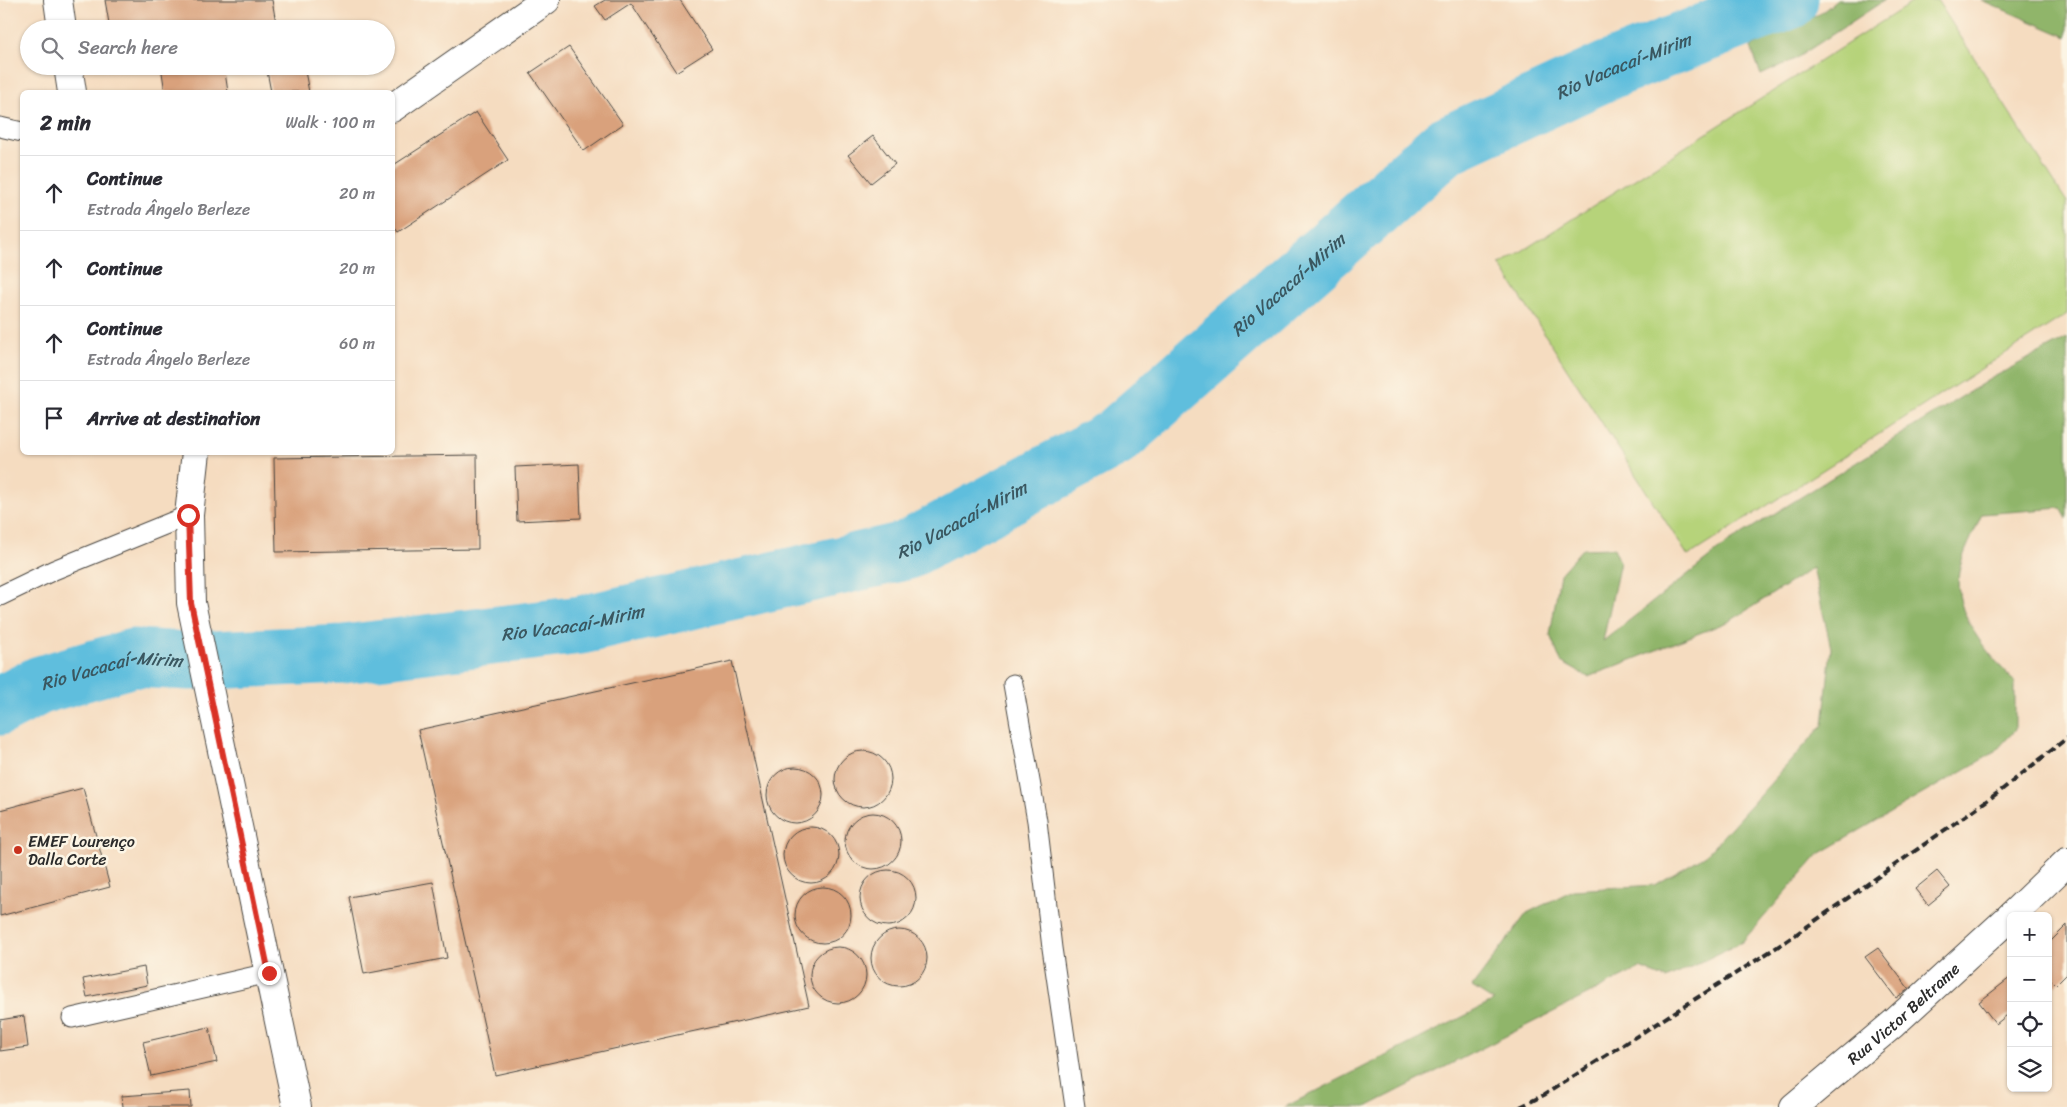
<!DOCTYPE html>
<meta charset="utf-8">
<style>
body{margin:0;font-family:Sriracha,sans-serif;background:#f7f7f7;color:#2b2b33}
.controls{position:absolute;right:15px;bottom:15px;display:grid;overflow:hidden;border-radius:8px;box-shadow:0 1px 4px #0004}
.controls button{width:45px;height:45px;display:grid;place-items:center;padding:0;border:0;border-bottom:1px solid #e1e1e2;background:#fff;color:#2b2b33;font:25px sans-serif}
.stop{position:absolute;width:15px;height:15px;margin:-11px;border:4px solid #d93025;border-radius:50%;background:#fff}
.stop.end{background:#d93025;border-color:#fff;box-shadow:0 1px 5px #0008}
.list{margin:0;padding:0;list-style:none}
h2{display:flex;justify-content:space-between;align-items:center;height:65px;margin:0;padding:0 20px;font-size:21px}
h2 small{font-size:16px;font-weight:400;color:#7c7c81}
.list li{display:grid;grid-template-columns:32px 1fr auto;gap:15px;align-items:center;box-sizing:border-box;height:75px;padding:0 20px;border-top:1px solid #e1e1e2}
.list b{display:block;font-size:19px;white-space:nowrap}
.list p{margin:0;font-size:16px;white-space:nowrap;color:#7c7c81}
.list em{font-size:16px;font-style:normal;color:#7c7c81}
.icon{flex:none;width:28px;height:28px;fill:none;stroke:currentColor;stroke-width:2;stroke-linecap:round;stroke-linejoin:round}
.map{position:relative;flex:none;width:2067px;height:1107px;overflow:hidden}
.search{position:absolute;background:#fff;box-shadow:0 1px 4px #0004;left:20px;top:20px;width:375px;height:55px;display:flex;align-items:center;gap:12px;box-sizing:border-box;padding:0 18px;border-radius:28px;color:#7c7c81;font-size:19px}
.panel{position:absolute;background:#fff;box-shadow:0 1px 4px #0004;left:20px;top:90px;width:375px;height:365px;border-radius:8px}
.map>svg:first-child{display:block}
</style>
<div class="map">
<svg width="2067" height="1107" viewBox="0 0 2067 1107">
<rect width="100%" height="100%" fill="#fcf5e5"/>
<filter id="ink" filterUnits="userSpaceOnUse"><feTurbulence type="fractalNoise" baseFrequency=".02" numOctaves="2"/><feDisplacementMap in="SourceGraphic" scale="10" xChannelSelector="R" yChannelSelector="G"/><feConvolveMatrix kernelMatrix="1 2 1 2 8 2 1 2 1" color-interpolation-filters="sRGB"/></filter>
<filter id="wash" filterUnits="userSpaceOnUse"><feTurbulence type="fractalNoise" baseFrequency=".0096" numOctaves="4" result="noise"/><feDisplacementMap in="SourceGraphic" scale="20" xChannelSelector="R" yChannelSelector="G"/><feGaussianBlur stdDeviation="1.12" result="paint"/><feColorMatrix in="noise" values="0 0 0 0 0 0 0 0 0 0 0 0 0 0 0 0 0 1.4 0 .05"/><feComposite in="paint" operator="in"/></filter>
<g filter="url(#wash)">
<rect width="100%" height="100%" fill="#f5dcc0"/>
<path fill="#b6d37a" stroke="#707f52" d="M1916,0H1937L2067,202V314L1688,556L1500,265Z"/>
<g fill="#90b56a" stroke="#5e704a">
<path d="M1837,0H1885L1795,59L1761,75L1751,47L1821,13Z"/>
<path d="M1981,0H2067V37Z"/>
<path d="M2067,338V519L2061,508L1982,514C1976,528 1961,557 1959,571C1952,616 1988,652 2015,683V730L1995,752L1819,854L1742,942L1666,979L1640,968L1366,1107H1285L1494,1001L1472,987L1527,913L1573,890L1655,885L1706,855L1823,725L1831,648L1813,568L1730,621L1588,677L1561,662L1550,635L1560,574L1582,549L1614,548L1620,562L1603,641L1729,542L1990,379Z"/>
</g>
<g fill="none" stroke-linecap="round" stroke-linejoin="round">
<path stroke="#5ebedd" stroke-width="59" id="s1" d="M0,706L40,685L133,658L189,661L344,654L581,625L905,551L1115,438L1445,146L1607,71L1789,0"/>
</g>
<g id="blocks">
<g fill="#d9a17b">
<path d="M105,0H272L277,29H110Z"/>
<path d="M605,0H680L712,49L676,72L631,3L605,20L595,6Z"/>
<path d="M569,47L623,124L584,151L530,73Z"/>
<path d="M161,66H224L228,92H165Z"/>
<path d="M266,66H304L309,92H271Z"/>
<path d="M476,112L508,160L398,232L392,224V166Z"/>
<path d="M873,136L895,164L871,183L848,155Z"/>
<path d="M477,455L478,549L276,552L274,458Z"/>
<path d="M579,464L581,518L517,521L515,467Z"/>
<path d="M732,661L809,1006L495,1075L418,730Z"/>
<circle cx="863" cy="779" r="28"/>
<circle cx="795" cy="795" r="28"/>
<path d="M83,788L110,887L0,916V810Z"/>
<circle cx="873" cy="841" r="28"/>
<circle cx="811" cy="855" r="28"/>
<circle cx="888" cy="898" r="28"/>
<path d="M1937,871L1950,887L1928,905L1915,889Z"/>
<path d="M433,882L447,958L364,974L349,897Z"/>
<circle cx="823" cy="915" r="28"/>
<path d="M2067,925V974L2056,985L2048,977V944Z"/>
<circle cx="899" cy="958" r="28"/>
<circle cx="838" cy="975" r="28"/>
<path d="M1878,948L1909,989L1896,998L1865,957Z"/>
<path d="M144,967L147,985L87,997L83,979Z"/>
<path d="M2011,977V1012L1996,1024L1979,1002Z"/>
<path d="M24,1016L28,1047L0,1051V1020Z"/>
<path d="M209,1027L217,1062L151,1076L143,1042Z"/>
<path d="M190,1091L191,1107H123L122,1096Z"/>
</g>
</g>
</g>
<g filter="url(#ink)">
<use href="#blocks" fill-opacity="0" stroke="#494641" stroke-width="1"/>
<g fill="none" stroke-linecap="round" stroke-linejoin="round">
<defs>
<g id="service">
<path d="M0,127L22,132"/>
<path d="M0,596L54,570L189,515"/>
<path d="M1013,684L1037,821L1052,948L1075,1107"/>
<path d="M72,1018L269,973"/>
</g>
<g id="minor">
<path d="M58,0L62,29"/>
<path d="M68,66L72,92"/>
<path d="M392,108L546,0"/>
<path d="M196,452L189,515L191,603L297,1107"/>
<path d="M2011,916L2067,862"/>
<path id="s2" d="M1794,1107L1893,1024L2011,916"/>
</g>
</defs>
<use href="#service" stroke="#494641" stroke-width="21"/>
<use href="#minor" stroke="#494641" stroke-width="30"/>
<use href="#service" stroke="#fff" stroke-width="19"/>
<use href="#minor" stroke="#fff" stroke-width="28"/>
<path stroke="#2b2b2b" stroke-width="4" stroke-dasharray="8 4" stroke-linecap="butt" d="M1520,1107L1544,1095L1785,942L1999,792L2067,738"/>
</g>
</g>
<g fill="none" stroke-linecap="round" stroke-linejoin="round" filter="url(#ink)">
<path stroke="#d93025" stroke-width="6" d="M188,515L191,603L269,973"/>
</g>
<circle fill="#c8321e" stroke="#fcf5e5" stroke-width="2" cx="18" cy="850" r="5"/>
<g text-anchor="middle" stroke-width="5" stroke-linejoin="round" paint-order="stroke">
<g font-size="16" fill="#2b2b2b" stroke="#fcf5e5" text-anchor="start">
<text x="28" y="847">EMEF Lourenço<tspan x="28" dy="18">Dalla Corte</tspan></text>
</g>
<g font-size="16" fill="#2b2b2b" stroke="#fcf5e5">
<text dy="6" stroke="none"><textPath href="#s2" startOffset="144">Rua Victor Beltrame</textPath></text>
</g>
<g font-size="18" font-style="italic" fill="#3a5760" stroke="#fcf5e5">
<text dy="6" stroke="none"><textPath href="#s1" startOffset="1799">Rio Vacacaí-Mirim</textPath></text>
<text dy="6" stroke="none"><textPath href="#s1" startOffset="1394">Rio Vacacaí-Mirim</textPath></text>
<text dy="6" stroke="none"><textPath href="#s1" startOffset="989">Rio Vacacaí-Mirim</textPath></text>
<text dy="6" stroke="none"><textPath href="#s1" startOffset="584">Rio Vacacaí-Mirim</textPath></text>
<text dy="6" stroke="none"><textPath href="#s1" startOffset="119">Rio Vacacaí-Mirim</textPath></text>
</g>
</g>
</svg>
<div class="controls">
<button>+</button>
<button>−</button>
<button><svg class="icon" aria-label="locate" viewBox="0 0 24 24"><circle cx="12" cy="12" r="6"/><path d="M12 2v4M12 18v4M2 12h4M18 12h4"/></svg></button>
<button><svg class="icon" aria-label="layers" viewBox="0 0 24 24"><path d="M12 4l9 5-9 5-9-5zM3 14l9 5 9-5"/></svg></button>
</div>
<div class="stop" style="left:188px;top:515px"></div>
<div class="stop end" style="left:269px;top:973px"></div>
<div class="search"><svg class="icon" aria-label="search" viewBox="0 0 24 24"><circle cx="10" cy="10" r="6"/><path d="M15 15l6 6"/></svg>Search here</div>
<section class="panel">
<h2>2 min<small>Walk · 100 m</small></h2>
<ul class="list">
<li><svg class="icon" aria-label="ahead" viewBox="0 0 24 24"><path d="M12 20V5M6 11l6-6 6 6"/></svg><div><b>Continue</b><p>Estrada Ângelo Berleze</p></div><em>20 m</em></li>
<li><svg class="icon" aria-label="ahead" viewBox="0 0 24 24"><path d="M12 20V5M6 11l6-6 6 6"/></svg><div><b>Continue</b></div><em>20 m</em></li>
<li><svg class="icon" aria-label="ahead" viewBox="0 0 24 24"><path d="M12 20V5M6 11l6-6 6 6"/></svg><div><b>Continue</b><p>Estrada Ângelo Berleze</p></div><em>60 m</em></li>
<li><svg class="icon" aria-label="arrive" viewBox="0 0 24 24"><path d="M6 21V4h12l-3 4 3 4H6"/></svg><div><b>Arrive at destination</b></div></li>
</ul>
</section>
</div>
